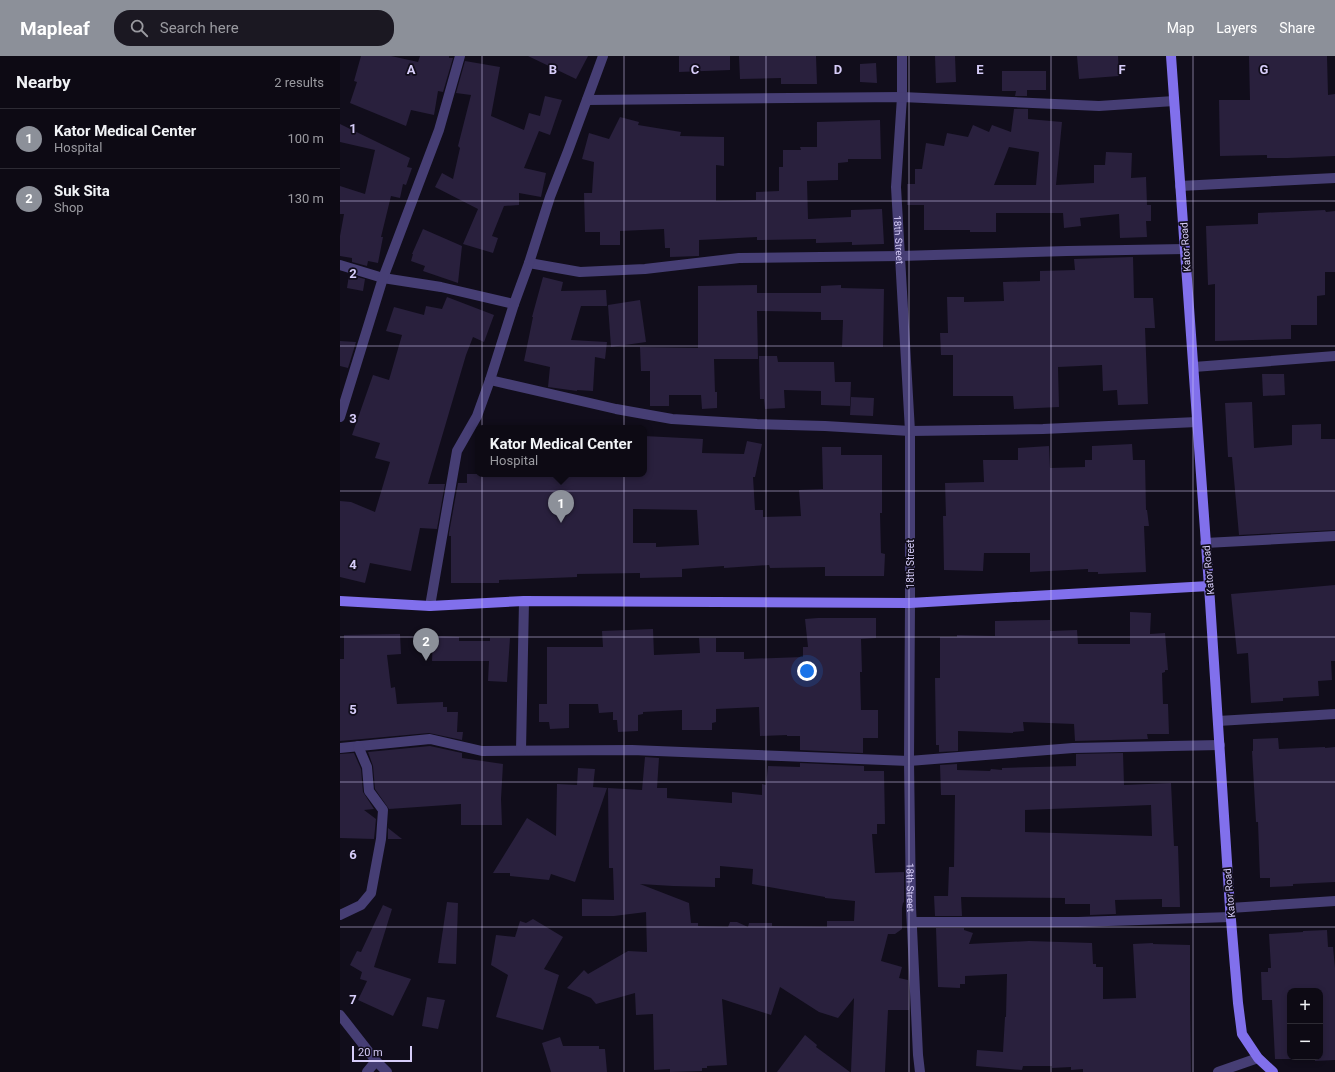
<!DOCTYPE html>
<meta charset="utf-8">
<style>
body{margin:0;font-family:Roboto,sans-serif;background:#1b1822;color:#f1f3f6}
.controls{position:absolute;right:12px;bottom:12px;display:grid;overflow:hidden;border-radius:8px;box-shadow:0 2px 6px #0003}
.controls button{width:36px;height:36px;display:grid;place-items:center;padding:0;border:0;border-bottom:1px solid #2d2b34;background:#0d0a14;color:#f1f3f6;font:20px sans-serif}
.scale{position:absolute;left:12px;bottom:10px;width:60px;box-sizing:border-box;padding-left:4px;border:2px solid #d7cdf9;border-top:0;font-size:11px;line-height:14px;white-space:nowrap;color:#d7cdf9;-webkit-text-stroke:3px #110d1b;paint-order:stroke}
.you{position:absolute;left:467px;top:615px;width:14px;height:14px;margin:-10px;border:3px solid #fff;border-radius:50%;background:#1a73e8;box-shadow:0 0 0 6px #1a73e833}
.badge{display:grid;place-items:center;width:26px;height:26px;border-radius:50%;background:#8c9099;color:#fff;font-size:13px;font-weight:700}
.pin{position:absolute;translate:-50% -33px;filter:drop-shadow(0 1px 2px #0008)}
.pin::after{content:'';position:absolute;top:21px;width:14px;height:12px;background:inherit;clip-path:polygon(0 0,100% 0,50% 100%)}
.popup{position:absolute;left:135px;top:369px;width:172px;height:52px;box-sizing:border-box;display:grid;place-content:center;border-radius:8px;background:#0d0a14;filter:drop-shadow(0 1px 3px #0005);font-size:13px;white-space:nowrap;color:#9a9aa0}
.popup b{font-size:15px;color:#f1f3f6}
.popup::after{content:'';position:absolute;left:50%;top:100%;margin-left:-8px;border:8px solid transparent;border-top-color:#0d0a14}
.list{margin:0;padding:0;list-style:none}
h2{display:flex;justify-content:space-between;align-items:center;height:52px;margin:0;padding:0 16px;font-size:17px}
h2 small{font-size:13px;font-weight:400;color:#9a9aa0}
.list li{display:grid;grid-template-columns:26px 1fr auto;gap:12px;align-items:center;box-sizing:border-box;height:60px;padding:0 16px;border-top:1px solid #2d2b34}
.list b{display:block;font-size:15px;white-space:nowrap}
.list p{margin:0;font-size:13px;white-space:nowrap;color:#9a9aa0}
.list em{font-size:13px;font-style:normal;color:#9a9aa0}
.icon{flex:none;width:22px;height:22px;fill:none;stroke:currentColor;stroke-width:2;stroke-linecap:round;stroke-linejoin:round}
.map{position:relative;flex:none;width:995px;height:1016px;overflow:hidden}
header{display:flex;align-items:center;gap:24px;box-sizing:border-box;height:56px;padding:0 20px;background:#8c9099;color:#fff}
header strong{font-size:19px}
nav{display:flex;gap:22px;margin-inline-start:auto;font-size:14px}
.search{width:280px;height:36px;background:#1b1822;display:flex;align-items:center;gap:10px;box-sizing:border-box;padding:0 14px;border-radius:16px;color:#9a9aa0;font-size:15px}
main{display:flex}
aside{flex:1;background:#0d0a14}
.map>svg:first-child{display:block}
</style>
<header>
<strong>Mapleaf</strong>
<div class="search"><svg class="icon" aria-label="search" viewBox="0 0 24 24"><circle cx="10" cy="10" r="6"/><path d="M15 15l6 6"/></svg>Search here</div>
<nav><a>Map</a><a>Layers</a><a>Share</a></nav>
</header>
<main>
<aside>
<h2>Nearby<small>2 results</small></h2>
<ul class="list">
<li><span class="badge">1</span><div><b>Kator Medical Center</b><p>Hospital</p></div><em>100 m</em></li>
<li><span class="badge">2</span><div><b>Suk Sita</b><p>Shop</p></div><em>130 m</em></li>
</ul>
</aside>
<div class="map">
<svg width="995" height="1016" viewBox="0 0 995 1016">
<rect width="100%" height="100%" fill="#110d1b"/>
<g fill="#29203d" fill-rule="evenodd">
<path d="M21,0H51L78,6L80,0H109V2H113L103,36L98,35L94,59L71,54L66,70L10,47L17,26L14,25Z"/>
<path d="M188,0H248L236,23Z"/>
<path d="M339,0H390V14L339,16Z"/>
<path d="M399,0H476L477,28H441V22L400,23Z"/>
<path d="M595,0H615L616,26L596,27Z"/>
<path d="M737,0H778L779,20L739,23Z"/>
<path d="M909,0H987L988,39L995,38V100L948,102H927V99L880,100L879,44H910Z"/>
<path d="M125,5L160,11L151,60L184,74L189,57L200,60L205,40L222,44L210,79L199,75L184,112L206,117L201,141L179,137V149L164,150L152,180L158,182L153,197L123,188L138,153L95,131L102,117L113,123L120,92L118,90L131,39L116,37Z"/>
<path d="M536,7L537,27L520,26V8Z"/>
<path d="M662,15H706V34H687V40H675L676,35H662Z"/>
<path d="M674,53H688V63L722,66L716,129L754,127V109H765L766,96L792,97L791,122L806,121L807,149H811V165H806L807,181L780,182L779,158L740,162L741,170L724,172L723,157H656V176H630V174H584V149H567V128H575V113H582L586,87L604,90L607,77L628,81L633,69L649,76L652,69L671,76ZM669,91L699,96L696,129H654Z"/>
<path d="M280,61L299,66L298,69L341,76L340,80L384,81V110L376,109V145L416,144V136L439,135V111H443V94H461L460,91H477V66L540,64L541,103H508V106L498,107V124L467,125L468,163L511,161V154L542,153L544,188L512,189V186L476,187V183L417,184V181L359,184V200L330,201V192H325L324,173L280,175V189H260V176H245L244,137H252L254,106L242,103L249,77L269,83Z"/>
<path d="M0,68L70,102L67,111L72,112L66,129L63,128L60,142L51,140L41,181H43L38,207L28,205L27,210L12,206V202L0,200V180L4,158H0V130L25,138L35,94L0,86Z"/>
<path d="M985,154L986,156L995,155V216H985V239L977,240V269H951V283L875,285V228L868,229L866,170L918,168V157Z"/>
<path d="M83,173L122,190L118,227L83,215L85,210L71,205L73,198H72Z"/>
<path d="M793,201L794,242H813L815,272H805L808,348L778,349L777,334L763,335L762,309L718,311L719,351L674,353L673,340H613V299H601L600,277H608L607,241H624V246L664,245L663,226L700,225V215L735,214L734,203Z"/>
<path d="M9,219L25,223L23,235L7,232Z"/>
<path d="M203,221L223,226L221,235L266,234L267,250H241L231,284L267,286L265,303L255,301L253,335L237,334V335L208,331L210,311L184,305L193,261H192Z"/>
<path d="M417,229V237H481V230L501,229V232L544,233L543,291H502L503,264H481V256L417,255L418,303H374L375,336H377V352L362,353L361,339H329V350H310V315H301L300,291L358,292V230Z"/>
<path d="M107,241L154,259L144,286L133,281L126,299L88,428H105L97,473L80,472L71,515L30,507L25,527L0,521V445L11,446L35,456L50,406L35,402L40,387L12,379L33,319L49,324L62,279L46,275L54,251L84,259L86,250L102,253Z"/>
<path d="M300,244L306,286L271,291L268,249Z"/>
<path d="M0,285L16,286L8,312L0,310Z"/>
<path d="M419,300H437L438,306H494L495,326H511L510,350L481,349V335L444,334L445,352L425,353L424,343H420Z"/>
<path d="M922,318H944L945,339L923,340Z"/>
<path d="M511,341L534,342L533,360L510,359Z"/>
<path d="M912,346L914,392L952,389V369L981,368V383H995V474L899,479L892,401H888L885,347Z"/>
<path d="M304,380L363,383L362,397L404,398L407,385L422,388L415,421H413L415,454H423V461L461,460L459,434L483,433L482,391H501V399H542V457H540L541,497L545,498L544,520H485V511L430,512L429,509L384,512V510L342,513V521L300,522V517L237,518V521L159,524V527H111V480H109V477L118,427H127V418H304ZM293,453L357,454L359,489L316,491V487H293Z"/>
<path d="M792,388L793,404H805L806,454H807L809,470H804L806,516L758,518V516H748V513L690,516V497H644L643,515L604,514L603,460H606L605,427L644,426L643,404H678V392L709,390L710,412L745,411V404H752V390Z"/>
<path d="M995,529V605H991L992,624L978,625L979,640L943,642V645L911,647L908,597L897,598L891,538Z"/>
<path d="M790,556L811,557L810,578L825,577L828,614H825V616L822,617L823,648H828L829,678H807L808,683L735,685L734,668L683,666L684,675L673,676V677L618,675V695L599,696V689H596L595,622H600V581H617V579L655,580V565L710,564V575L737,574L738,588H790Z"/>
<path d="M478,562H536V582L521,583L522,616H520L521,654H538V682H523V697L460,694V680H447V679L420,680L419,651L376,653V666L372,667V674H342V654L303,656V658L298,659V675L278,676L277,664H273V656L259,657L258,648H229V672L210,673L209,666H199V648H207V591H263L262,575L313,573L314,599L360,597L359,582H376V596H404V603L463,601V591H468L465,563Z"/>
<path d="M60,578L61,598L47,599L51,632L55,631L57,648L103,646V651H107V656H118L117,676H123L122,684L89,677L0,685V603H4V579Z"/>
<path d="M93,580L119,581V585H150V582H170L167,626L148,625L149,605H92Z"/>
<path d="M938,682L939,693L985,691V692L995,691V826L953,828V830L930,831V822H920L918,766H916L912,695H913V683Z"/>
<path d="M90,690L122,697V702L163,708L161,743L162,769H121V748L49,753L35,733L33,710L28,696Z"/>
<path d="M14,697L21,713L23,736L34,753L24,754L36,763L34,783L0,782V698Z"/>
<path d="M783,697L784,729L831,727L834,790H838L840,851H822V843L775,844L776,858L750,859V848H725V842L621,841L622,860H595L594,840H608L609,811H614L615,739H601L600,709L617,708V714L650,715L651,713L662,714V712L736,710V698ZM811,749L812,780L685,776V754Z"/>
<path d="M305,701L319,702L317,732H327V742L392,747V736L422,739V728L426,729L428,710L460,711V707L524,710V715H544L545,768H537V778H532L535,817L564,816V846L563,847L562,852V873L555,878H548L541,905L562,911L559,922L568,924L569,954H548L545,1016H511L514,942L498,962L479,956L440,931L431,959L382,943L387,1009L367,1010V1012H362V1015L330,1016V1013L314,1014L313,958L296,959L295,937L256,948L251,942L227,932L244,914L248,918L288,895L307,896L306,856L274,860H242V843L274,844L273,812H269L268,732L302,734ZM380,810L413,813L412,828L485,841V842L515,845L514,865H487V871L432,870V867H409L408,871L397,866H390L388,871L358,870V867H351L349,847L300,828L333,830L375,831V822H380Z"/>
<path d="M238,712L255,713L253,731L267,732L235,826L211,818L209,824L170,820V817H153L187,762L216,780L217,728L237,729Z"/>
<path d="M48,772L62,783H48Z"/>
<path d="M107,846L118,847L116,908L98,907Z"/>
<path d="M43,849L52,853L34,911L71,923L53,960L18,944L27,925L20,923L22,916L10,909L17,895L21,896Z"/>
<path d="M193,863L223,881L204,913L219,919L203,974L156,961L168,919L151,909L156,879L175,881L180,865L186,867Z"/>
<path d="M596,872H624V874L633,877L629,888L689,885L752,887L753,908H756V911H763V943L796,942L793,888L813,887V888L850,889V946L851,1016H743V1013L731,1014V1011L712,1012V1010H683L682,1014L636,1010L637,994L663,996L665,961H666L667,918L625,920V928H620V932L598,931Z"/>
<path d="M987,874L988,891H993L995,912V1004L975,1005V1003H935L932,944H922L921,916H928V912H931L929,878L963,876V875ZM950,935H980V1001H950Z"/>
<path d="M87,941L105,944L98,973L82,970Z"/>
<path d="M465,979L477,989L476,991L510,1016H437Z"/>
<path d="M220,981L223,990H259V993H265L267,1016H211L202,987Z"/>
</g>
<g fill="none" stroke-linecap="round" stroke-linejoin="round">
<g stroke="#463e74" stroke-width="10">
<path id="s1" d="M562,0V41L556,131L570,375V547L569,705L571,851L578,999L580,1016"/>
<path d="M247,44L562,41L759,50L834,45"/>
<path d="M840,130L995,122"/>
<path d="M189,207L240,216L305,213L399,202L560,200L727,195L845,193"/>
<path d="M0,209L43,222L101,231L174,248"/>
<path d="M854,311L995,300"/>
<path d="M150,324L276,353L332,363L417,368L485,370L570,375L703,373L857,366"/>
<path d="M0,361L43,222L99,74L120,0"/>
<path d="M865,487L995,480"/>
<path d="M90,550L117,395L137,360L150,324L174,248L189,207L210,141L228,95L263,0"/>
<path d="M878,665L995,658"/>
<path d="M0,692L90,683L142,695L292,694L569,705L733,692L880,689"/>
<path d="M181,694L184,545"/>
<path d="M890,852L995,845"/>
<path d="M0,859L21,849L31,837L41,783L43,754L29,735L27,711L18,690"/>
<path d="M572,866H738L891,861"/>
<path d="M0,959L36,1005L47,1016"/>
<path d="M27,1016L36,1005"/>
<path d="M878,1016L918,1002"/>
</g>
<g stroke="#8170ec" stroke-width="10">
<path d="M831,0L869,530L890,852L898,947L902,978L918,1002L933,1016"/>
<path d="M0,545L90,550L184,545L570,547L869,530"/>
</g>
</g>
<path fill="none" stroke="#d7cdf9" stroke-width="1" stroke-opacity="0.55" d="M142,0V1016M284,0V1016M426,0V1016M569,0V1016M711,0V1016M853,0V1016M0,145H995M0,290H995M0,435H995M0,581H995M0,726H995M0,871H995"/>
<g text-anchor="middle" stroke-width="3.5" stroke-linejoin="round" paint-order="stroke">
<g font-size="10" fill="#d7cdf9" stroke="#110d1b">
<text dy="4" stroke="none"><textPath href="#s1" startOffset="184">18th Street</textPath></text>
<text transform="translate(845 191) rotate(-94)" y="4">Kator Road</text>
<text transform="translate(570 508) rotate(-90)" y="4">18th Street</text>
<text transform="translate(868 514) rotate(-95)" y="4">Kator Road</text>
<text dy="4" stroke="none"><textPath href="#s1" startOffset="832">18th Street</textPath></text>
<text transform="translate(889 837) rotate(-95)" y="4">Kator Road</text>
</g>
</g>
<g font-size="13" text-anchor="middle" font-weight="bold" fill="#d7cdf9" stroke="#110d1b" stroke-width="3.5" stroke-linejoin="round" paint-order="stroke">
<text x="71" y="18">A</text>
<text x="213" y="18">B</text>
<text x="355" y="18">C</text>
<text x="498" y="18">D</text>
<text x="640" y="18">E</text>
<text x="782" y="18">F</text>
<text x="924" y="18">G</text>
<text x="13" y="77">1</text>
<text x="13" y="222">2</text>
<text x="13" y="367">3</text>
<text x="13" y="513">4</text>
<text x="13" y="658">5</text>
<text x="13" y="803">6</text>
<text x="13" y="948">7</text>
</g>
</svg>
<div class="controls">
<button>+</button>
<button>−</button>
</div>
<div class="scale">20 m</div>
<div class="you"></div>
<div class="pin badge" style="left:221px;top:467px">1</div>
<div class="popup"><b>Kator Medical Center</b>Hospital</div>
<div class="pin badge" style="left:86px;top:605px">2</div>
</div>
</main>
